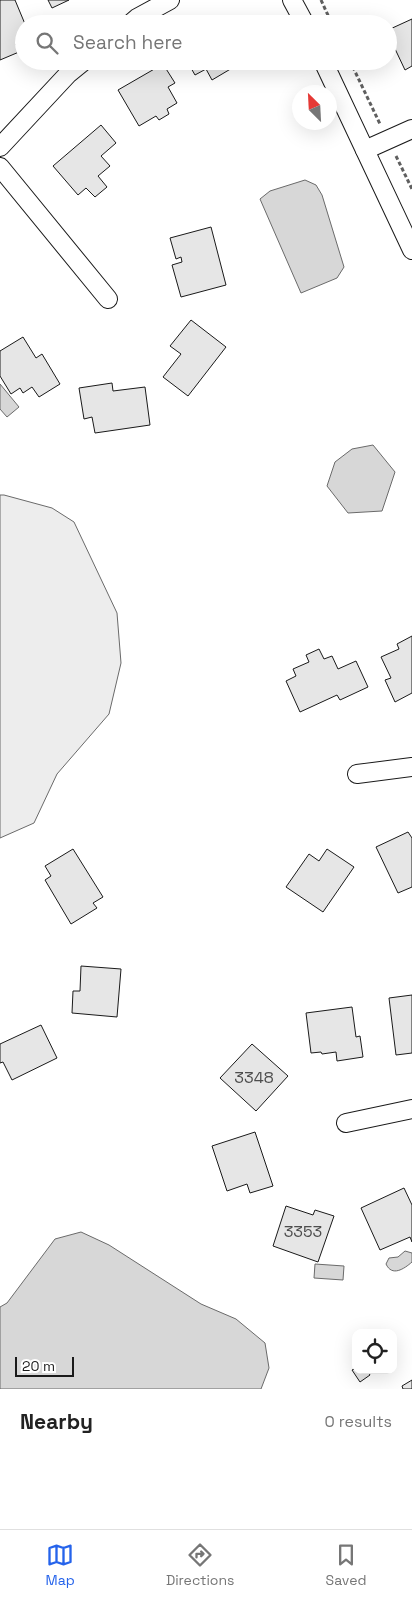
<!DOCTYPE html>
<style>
body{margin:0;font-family:"Space Grotesk",sans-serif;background:#f2f2f2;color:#222}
.controls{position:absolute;right:15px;bottom:15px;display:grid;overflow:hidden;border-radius:10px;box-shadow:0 5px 20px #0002}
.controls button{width:45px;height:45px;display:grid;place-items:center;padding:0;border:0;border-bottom:1px solid #e0e0e0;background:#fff;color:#222;font:25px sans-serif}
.compass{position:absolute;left:292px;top:85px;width:45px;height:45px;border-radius:50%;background:#fff;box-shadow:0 5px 20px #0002;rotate:336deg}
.scale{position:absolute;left:15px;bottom:12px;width:59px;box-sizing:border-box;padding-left:5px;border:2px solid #1a1a1a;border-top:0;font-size:14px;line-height:18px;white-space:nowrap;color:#1a1a1a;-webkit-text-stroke:4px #fff;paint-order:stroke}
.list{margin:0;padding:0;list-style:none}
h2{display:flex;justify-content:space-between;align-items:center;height:65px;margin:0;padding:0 20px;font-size:21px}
h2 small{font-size:16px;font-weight:400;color:#767676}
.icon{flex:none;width:28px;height:28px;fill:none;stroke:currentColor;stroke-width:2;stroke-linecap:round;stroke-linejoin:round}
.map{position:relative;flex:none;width:412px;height:1389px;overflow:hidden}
.search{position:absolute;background:#fff;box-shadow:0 5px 20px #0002;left:15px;right:15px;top:15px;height:55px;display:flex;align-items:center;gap:12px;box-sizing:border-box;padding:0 18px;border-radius:28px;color:#767676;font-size:19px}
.sheet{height:140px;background:#fff}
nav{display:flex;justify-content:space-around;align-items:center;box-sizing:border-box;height:70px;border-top:1px solid #e0e0e0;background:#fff;font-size:14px;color:#767676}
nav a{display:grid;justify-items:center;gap:2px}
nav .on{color:#2563eb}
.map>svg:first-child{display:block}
</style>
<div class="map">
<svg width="412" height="1389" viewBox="0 0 412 1389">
<rect width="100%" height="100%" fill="#fff"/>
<path fill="#ededed" stroke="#6a6a6a" d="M0,495H4L52,508L74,522L117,613L121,663L109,714L57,774L34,823L0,838Z"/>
<g fill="#d7d7d7" stroke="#6a6a6a">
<path d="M305,180L316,185L322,195L344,267L337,278L301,293L260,199L270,191Z"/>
<path d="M0,384L19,407L7,417L0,409Z"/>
<path d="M373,445L395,472L382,511L348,513L327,486L335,462L352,449Z"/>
<path d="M81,1232L109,1245L201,1304L236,1319L265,1343L269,1368L261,1389H0V1307L7,1303L55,1239Z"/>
<path d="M405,1251L412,1253V1262C404,1269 392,1277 386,1264L389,1258L398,1257Z"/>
<path d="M315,1264L344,1266L343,1280L314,1278Z"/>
</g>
<g fill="#e6e6e6" stroke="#1a1a1a">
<path d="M0,0H15L25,24L24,41L16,44L19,52L0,60Z"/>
<path d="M48,0H69L52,8Z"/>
<path d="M412,19V66L405,70L388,34V30Z"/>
<path d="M187,61H244L212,80L206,69L195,75Z"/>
<path d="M163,64L175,83L168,87L177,103L167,109L169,114L159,120L156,116L139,126L118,90Z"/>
<path d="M101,125L116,143L101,156L110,166L98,176L107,187L95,197L86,188L78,195L53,166Z"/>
<path d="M211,227L226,285L181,297L172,265L182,262L181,257L176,259L170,238Z"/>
<path d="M191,320L226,347L188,396L163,377L181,354L170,346Z"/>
<path d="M23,337L36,358L42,354L60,384L39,397L32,387L23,393L20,388L11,394L0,376V351Z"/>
<path d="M112,383L113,391L145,387L150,425L95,433L92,417L84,419L79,388Z"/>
<path d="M412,636V693L395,702L385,680L391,678L381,657L399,649L397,644Z"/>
<path d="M319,649L324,659L332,656L338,669L356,661L368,687L340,700L337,695L300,712L286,681L296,676L293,669L309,662L306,655Z"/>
<path d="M408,832L412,838V887L398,893L376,847Z"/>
<path d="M73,849L103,897L93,903L97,908L71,924L45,880L51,876L45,866Z"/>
<path d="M327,849L354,867L323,912L286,887L309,854L319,861Z"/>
<path d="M81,966L121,969L117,1017L72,1013L73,991H80Z"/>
<path d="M412,995V1053L396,1055L389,998Z"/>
<path d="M352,1007L356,1037L360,1036L363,1057L337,1061L336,1052L322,1054L321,1052L311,1053L306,1013Z"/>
<path d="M41,1025L57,1058L12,1080L3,1062L0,1063V1044Z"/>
<path d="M252,1044L288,1076L256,1111L220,1078Z"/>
<path d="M255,1132L273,1186L250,1193L247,1184L227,1191L212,1146Z"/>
<path d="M404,1188L412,1205V1242L410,1237L380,1250L361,1208Z"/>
<path d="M286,1206L313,1215L315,1210L334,1216L318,1262L273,1246Z"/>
<path d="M356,1368V1370H367L370,1375L360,1382L352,1370Z"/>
<path d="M412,1380V1389H403L402,1386Z"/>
</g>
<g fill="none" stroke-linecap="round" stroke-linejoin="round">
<defs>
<g id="street">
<path d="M292,0L305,24"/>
<path d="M130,24L137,18L170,0"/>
<path d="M323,61L412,250"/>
<path d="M0,147L68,74L84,61"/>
<path d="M365,150L412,129"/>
<path d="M0,167L108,299"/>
<path d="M357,774L412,767"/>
<path d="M346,1123L412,1109"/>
</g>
</defs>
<use href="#street" stroke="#1a1a1a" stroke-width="20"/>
<g stroke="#5f5f5f" stroke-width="3" stroke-dasharray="4 2.5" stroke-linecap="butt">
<path d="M321,0L332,24"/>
<path d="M350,61L380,124"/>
<path d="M396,156L412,189"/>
</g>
<use href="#street" stroke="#fff" stroke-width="18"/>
</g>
<g text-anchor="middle" stroke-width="4" stroke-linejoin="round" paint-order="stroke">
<g font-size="16" fill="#4d4d4d">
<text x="254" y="1083">3348</text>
<text x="303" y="1237">3353</text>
</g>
</g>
</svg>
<div class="controls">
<button><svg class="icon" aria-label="locate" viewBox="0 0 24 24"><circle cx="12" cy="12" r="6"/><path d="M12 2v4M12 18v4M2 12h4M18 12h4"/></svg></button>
</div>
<svg class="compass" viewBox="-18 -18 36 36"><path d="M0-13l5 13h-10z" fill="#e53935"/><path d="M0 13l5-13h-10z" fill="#767676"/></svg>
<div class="scale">20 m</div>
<div class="search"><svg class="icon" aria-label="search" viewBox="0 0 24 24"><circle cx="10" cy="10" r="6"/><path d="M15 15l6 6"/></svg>Search here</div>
</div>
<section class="sheet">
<h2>Nearby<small>0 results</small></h2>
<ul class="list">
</ul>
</section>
<nav>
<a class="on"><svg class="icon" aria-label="map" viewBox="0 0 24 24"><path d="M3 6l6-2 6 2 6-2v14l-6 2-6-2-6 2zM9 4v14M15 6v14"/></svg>Map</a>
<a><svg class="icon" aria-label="directions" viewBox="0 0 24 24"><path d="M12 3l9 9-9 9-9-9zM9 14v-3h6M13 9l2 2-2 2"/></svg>Directions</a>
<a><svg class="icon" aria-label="saved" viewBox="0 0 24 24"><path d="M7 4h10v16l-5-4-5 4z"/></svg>Saved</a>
</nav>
